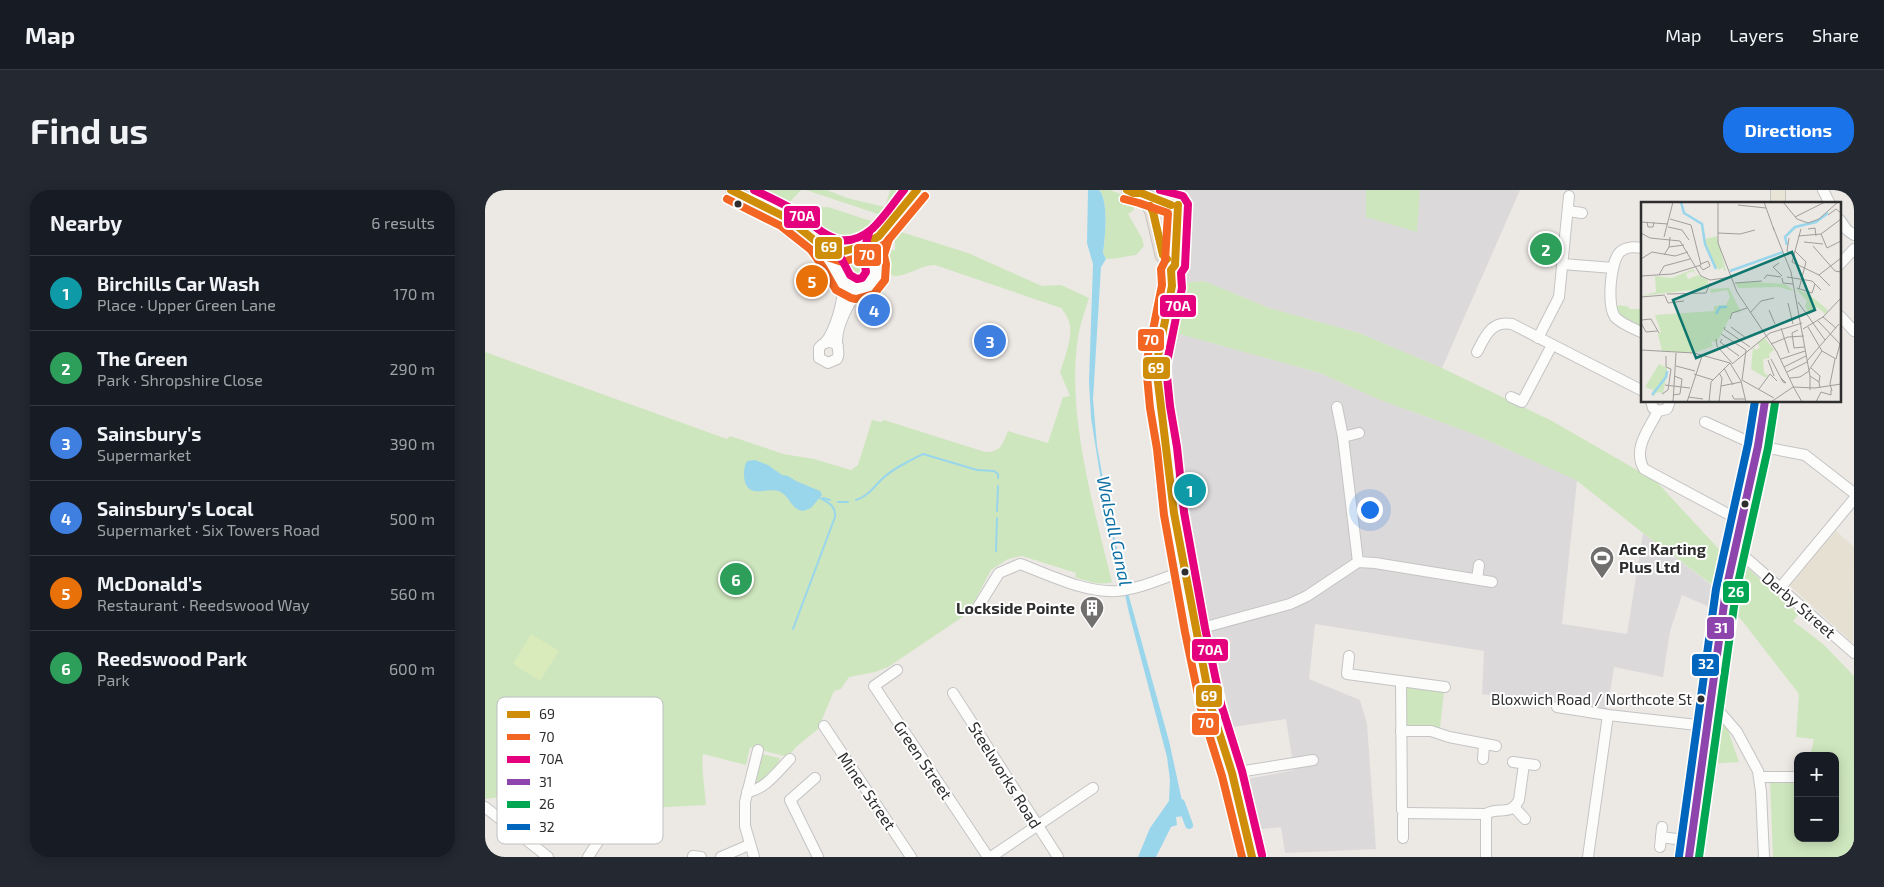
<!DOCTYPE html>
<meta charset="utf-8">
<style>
body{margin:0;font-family:"Exo 2",sans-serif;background:#242831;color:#f1f3f6}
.controls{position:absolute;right:15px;bottom:15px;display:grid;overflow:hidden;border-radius:10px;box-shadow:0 2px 12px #0003}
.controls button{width:45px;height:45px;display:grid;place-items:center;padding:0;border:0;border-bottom:1px solid #363941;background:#171b24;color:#f1f3f6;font:25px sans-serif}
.you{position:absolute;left:884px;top:319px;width:18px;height:18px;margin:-12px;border:4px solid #fff;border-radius:50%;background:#1a73e8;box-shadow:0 0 0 8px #1a73e833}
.badge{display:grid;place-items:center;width:32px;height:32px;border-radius:50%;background:#1a73e8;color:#fff;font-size:16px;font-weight:700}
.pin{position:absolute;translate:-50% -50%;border:2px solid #fff;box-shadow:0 1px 5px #0006}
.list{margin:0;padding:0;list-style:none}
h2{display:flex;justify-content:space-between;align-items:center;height:65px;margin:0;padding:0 20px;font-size:21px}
h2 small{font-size:16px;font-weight:400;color:#9ea1a6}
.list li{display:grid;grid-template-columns:32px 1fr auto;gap:15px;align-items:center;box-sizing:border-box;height:75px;padding:0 20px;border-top:1px solid #363941}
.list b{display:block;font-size:19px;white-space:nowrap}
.list p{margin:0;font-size:16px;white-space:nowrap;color:#9ea1a6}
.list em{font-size:16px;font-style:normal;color:#9ea1a6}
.map{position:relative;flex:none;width:1369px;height:667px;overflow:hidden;border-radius:20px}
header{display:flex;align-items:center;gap:30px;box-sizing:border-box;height:70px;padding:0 25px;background:#171b24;border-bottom:1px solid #363941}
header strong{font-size:24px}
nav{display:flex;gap:28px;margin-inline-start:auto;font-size:18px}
.intro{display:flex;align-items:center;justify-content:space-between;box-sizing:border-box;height:120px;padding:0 30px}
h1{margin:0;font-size:35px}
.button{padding:12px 22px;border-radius:20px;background:#1a73e8;color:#fff;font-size:18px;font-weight:700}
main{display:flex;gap:30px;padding:0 30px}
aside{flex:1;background:#171b24;border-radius:20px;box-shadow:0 2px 12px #0003}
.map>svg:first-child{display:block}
</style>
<header>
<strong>Map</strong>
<nav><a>Map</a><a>Layers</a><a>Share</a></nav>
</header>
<div class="intro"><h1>Find us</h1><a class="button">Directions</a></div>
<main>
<aside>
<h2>Nearby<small>6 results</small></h2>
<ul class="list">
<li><span class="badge" style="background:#0f9aa8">1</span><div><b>Birchills Car Wash</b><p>Place · Upper Green Lane</p></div><em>170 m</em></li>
<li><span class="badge" style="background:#2e9e5b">2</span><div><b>The Green</b><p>Park · Shropshire Close</p></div><em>290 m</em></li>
<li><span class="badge" style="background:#3f7fe0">3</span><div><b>Sainsbury's</b><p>Supermarket</p></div><em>390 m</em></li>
<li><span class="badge" style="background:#3f7fe0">4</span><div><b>Sainsbury's Local</b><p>Supermarket · Six Towers Road</p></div><em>500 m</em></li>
<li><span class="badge" style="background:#e8710a">5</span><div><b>McDonald's</b><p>Restaurant · Reedswood Way</p></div><em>560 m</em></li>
<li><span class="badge" style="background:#2e9e5b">6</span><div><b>Reedswood Park</b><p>Park</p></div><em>600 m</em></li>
</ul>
</aside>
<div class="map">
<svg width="1369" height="667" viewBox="0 0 1369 667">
<rect width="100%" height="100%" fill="#ece8e4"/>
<g fill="#dcd9db">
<path d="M698,0H1035L957,178L874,143L784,118L719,91L696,93Z"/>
<path d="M691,143L835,183L893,209L986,243L1092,290L1077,434L1142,444L1158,343L1228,396L1227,418L1197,405L1185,441L1178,487L1129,477L1122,521L997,504L999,461L830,434L824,489L875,510L882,534L891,659L800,663L796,637L768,640L758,590L809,580L801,529L748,537L696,322L685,184Z"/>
</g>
<path fill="#e6e0d3" d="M1351,341L1369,357L1368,453L1303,394Z"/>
<g fill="#cee6be">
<path d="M269,0H316L303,14Z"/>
<path d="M321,0H342L362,8L400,17L405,0H424L399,26Z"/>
<path d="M614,0H625L646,8L649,20L643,24L657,48L659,56L651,65C641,66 632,69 621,69L618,63C620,48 624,11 614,0Z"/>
<path d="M881,0H935L932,42L881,27Z"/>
<path d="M343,17L392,33C363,58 345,55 321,27V21L324,18Z"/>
<path d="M410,40L483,63L557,96L576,95L604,108C600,121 595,134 593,148C581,222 609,319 627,392C614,396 602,391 590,387L591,383L537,366L523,369L506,380L485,420L476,428L403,477L390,482L364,487L356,499L349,501L333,539L311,557L303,567L265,557L261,575L218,564C216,576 220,601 221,615L122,620L58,607L60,603H17L15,607L0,609V162L242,249L245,246L298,264L329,269L366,280L373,275L387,230L396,232L399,230L500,262C517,262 517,254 523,241L563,253L578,207L585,206L575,182C579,171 589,143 584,132C583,127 579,122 576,118L450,75C428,74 401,108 397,61L410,60Z"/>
<path d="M1058,50L1075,51L1073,73L1052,68L1047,62V55L1052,51Z"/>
<circle cx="372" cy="79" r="12"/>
<path d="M719,91L784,118L874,143L957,178L1067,231L1171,291L1241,367L1233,399L1158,343L1091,290L986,243L893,209L835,183L691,143L696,93Z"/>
<path d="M1128,115L1142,116L1145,119H1158V138L1136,127Z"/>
<path d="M1255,371L1314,424L1308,431L1338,454L1369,486V655L1366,667H1288L1285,590H1313V648H1350V566H1325L1329,549L1311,547L1314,504L1255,428L1245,422Z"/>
<path d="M923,497L959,501L955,538L938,535L921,536L920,505Z"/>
<path d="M1241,534L1254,572L1222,574L1226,543Z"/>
<path d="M276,564L295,568L290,581L271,594Z"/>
</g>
<path fill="#d9eabb" d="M46,444L74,461L55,491L28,474Z"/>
<g fill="#99d6ec">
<path d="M603,0H614C624,11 620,48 618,63L621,69L616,77L608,209L612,256L627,338L640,392L684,551L699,620L704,635L700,626L691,627L692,635L686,637L671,667H653L665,638L684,611L685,590L682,567L644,423L618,303L606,228L604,192L608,74L602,53Z"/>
<path d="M270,270L283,275L297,285L303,286L311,291L335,301L337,305L326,318L318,321C306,319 306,309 297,303C285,294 261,313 259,286C259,281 259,276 262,271Z"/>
</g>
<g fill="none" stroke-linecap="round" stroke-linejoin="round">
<g stroke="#99d6ec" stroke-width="2">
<path d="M338,308L345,310"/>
<path d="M371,310C383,306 388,298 396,290C407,279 424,271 438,264L492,280L509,281L513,284V288"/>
<path d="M353,312H363"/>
<path d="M512,321L513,296"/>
<path d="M511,361L512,328"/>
<path d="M308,439L350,327C351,316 344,313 335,308"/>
</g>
<path stroke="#99d6ec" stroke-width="8" d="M696,613L704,635"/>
<defs>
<g id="minor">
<path d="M246,0L282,17L302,28L334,54L356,62L378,56L394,46L432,0"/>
<path d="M642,0C647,2 652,2 657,3C670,8 679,14 693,15"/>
<path d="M1338,0L1345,14"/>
<path d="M648,3C658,15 677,23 692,25"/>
<path d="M1083,21L1097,23"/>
<path d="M1355,30L1362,40L1369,45"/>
<path d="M336,57L347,72L358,93L370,99L377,98L383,96L391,85V74L388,65L394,46"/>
<path d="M1158,58C1150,57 1142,56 1135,62C1125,72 1122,116 1130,127C1136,134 1150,139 1158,143"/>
<path d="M1077,74L1128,78"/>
<path d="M1355,74L1369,59"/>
<path d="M1355,126L1369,141"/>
<path d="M1053,148L1074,107L1084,6"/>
<path d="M340,153C350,141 361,106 357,91"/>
<path d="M353,156C346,150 339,151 334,158V168L343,173L352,169C356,162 351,158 352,151C352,135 365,108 377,98"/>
<path d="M992,162C1000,147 1006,130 1027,134L1158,201"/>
<path d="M1026,207L1037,212L1067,155"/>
<path d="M1166,211L1168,218L1173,221L1182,219L1185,211"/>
<path d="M852,217L858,247L873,372"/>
<path d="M1173,221C1164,239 1147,259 1159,279L1256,331"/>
<path d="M1220,232L1273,256L1320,265L1369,303"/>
<path d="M858,247L874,243"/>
<path d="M1260,367L1369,463"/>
<path d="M992,389L994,375"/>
<path d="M1295,398L1369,309"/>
<path d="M493,417L514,383L535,374C565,385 600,403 632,401C655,399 678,388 699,381"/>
<path d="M710,440L805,414L822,406L873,372L890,373L1007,392"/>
<path d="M864,466L862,484L960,497"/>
<path d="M412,480L389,496L503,667"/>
<path d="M916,492L917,620L920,623L918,626V648"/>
<path d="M468,503L573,667"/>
<path d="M1072,517L1123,525L1221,536"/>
<path d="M1233,520L1252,542L1273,581L1276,602L1279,667"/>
<path d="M339,536L426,667"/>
<path d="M916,541H946L964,547L1011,556"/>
<path d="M998,569L999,555"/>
<path d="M1028,572L1050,575"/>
<path d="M747,583L828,570"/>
<path d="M1274,587H1313"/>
<path d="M330,588L305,610L333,667"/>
<path d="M262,602C281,599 292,582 305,569"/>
<path d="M0,617L63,667"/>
<path d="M1029,617L1040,629"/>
<path d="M920,623L1001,624"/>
<path d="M1176,647L1206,651"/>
<path d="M1175,657L1177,637"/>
<path d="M208,666L216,667"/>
<path d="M103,667L116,647L115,623"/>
<path d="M236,667L264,655"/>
<path d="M269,667L260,636V612L273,560"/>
<path d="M506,667L608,598"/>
<path d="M1001,667V624C1013,616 1025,627 1034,610L1039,574"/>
<path d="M1103,667L1123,525"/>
</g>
<g id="major">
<path d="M1293,14V0"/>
<path d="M1204,667L1241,400L1273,256L1280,211"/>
</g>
<g id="highway">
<path d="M693,0L690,75L686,80L687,96L682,126L671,176L675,217L682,258L689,323L710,440L726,517L747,583L767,667"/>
<path d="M665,16L668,22L678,65L682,69"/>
</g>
</defs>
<use href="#minor" stroke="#c5c4c5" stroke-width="12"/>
<use href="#major" stroke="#c6c5c4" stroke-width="16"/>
<use href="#highway" stroke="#c6c5c4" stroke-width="17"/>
<use href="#minor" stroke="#fcfcfb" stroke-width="10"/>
<use href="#major" stroke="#e8e4d6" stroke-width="14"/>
<use href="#highway" stroke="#eadfd6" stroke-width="15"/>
<defs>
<g id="bus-1">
<path d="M246,0L302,28L334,54L356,62L378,56L394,46L432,0"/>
<path d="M642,0L648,3H656L686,15"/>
<path d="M693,15L690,75L686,80L687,96L671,176L689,323L726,517L747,583L767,667"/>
<path d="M665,16L668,22L678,65L682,69"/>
</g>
<g id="bus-2">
<path d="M242,9L296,36L330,63L357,72L382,65L400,54L440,6"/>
<path d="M639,9L654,13L683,23L680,71L676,79L677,95L661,175L665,218L672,259L679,325L700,442L716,519L737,586L757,667"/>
<path d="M326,60L338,77L351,100L366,108L371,109L389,104L400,90L401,74L399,65L404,49"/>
</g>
<g id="bus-3">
<path d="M269,0C282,6 295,12 307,19C334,37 353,67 387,39C399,28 409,12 419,0"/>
<path d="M675,0L698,6L703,14L700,77L696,83L697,98L681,177L685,216L692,257L699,322L720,438L736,514L757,581L777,665"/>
<path d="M342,48L355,66L365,85L372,89L377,88L381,82L378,64L384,43"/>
</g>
<path id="bus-4" d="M1204,667L1241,400L1273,256L1280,211"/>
<path id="bus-5" d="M1214,667L1251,402L1283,258L1290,213"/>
<path id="bus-6" d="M1194,666L1231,399L1263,254L1270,211"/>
</defs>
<use href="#bus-1" stroke="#fff" stroke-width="11"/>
<use href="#bus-2" stroke="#fff" stroke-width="11"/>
<use href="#bus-3" stroke="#fff" stroke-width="11"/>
<use href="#bus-4" stroke="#fff" stroke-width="11"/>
<use href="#bus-5" stroke="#fff" stroke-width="11"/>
<use href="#bus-6" stroke="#fff" stroke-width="11"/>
<use href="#bus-1" stroke="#cf8e09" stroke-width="8"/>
<use href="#bus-2" stroke="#f26522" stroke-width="8"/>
<use href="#bus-3" stroke="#e5007d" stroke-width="8"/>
<use href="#bus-4" stroke="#8e44ad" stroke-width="8"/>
<use href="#bus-5" stroke="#00a651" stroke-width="8"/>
<use href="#bus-6" stroke="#0065bd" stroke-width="8"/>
</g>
<defs>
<symbol id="stadium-pin" viewBox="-11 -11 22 30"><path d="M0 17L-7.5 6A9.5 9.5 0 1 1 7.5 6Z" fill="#706f6e" stroke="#fff"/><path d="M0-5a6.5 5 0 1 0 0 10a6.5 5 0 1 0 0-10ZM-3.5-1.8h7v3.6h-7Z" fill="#fff"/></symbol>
<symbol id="building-pin" viewBox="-11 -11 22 30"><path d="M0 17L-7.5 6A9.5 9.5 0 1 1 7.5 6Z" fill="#706f6e" stroke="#fff"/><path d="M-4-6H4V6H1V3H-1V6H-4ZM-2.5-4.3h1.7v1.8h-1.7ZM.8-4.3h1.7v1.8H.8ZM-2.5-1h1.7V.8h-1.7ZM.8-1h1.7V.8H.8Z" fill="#fff"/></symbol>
</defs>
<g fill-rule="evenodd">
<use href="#stadium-pin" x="1103" y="354" width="28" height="38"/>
<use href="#building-pin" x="593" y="404" width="28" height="38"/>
</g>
<g fill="#2e2e2e" stroke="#fff" stroke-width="2">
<circle cx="253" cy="14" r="4.5"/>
<circle cx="1260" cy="314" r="4.5"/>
<circle cx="700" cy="382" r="4.5"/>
<circle cx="1216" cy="509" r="4.5"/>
</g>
<g text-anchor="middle" stroke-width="4" stroke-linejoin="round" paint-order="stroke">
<g font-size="15" fill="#2e2e2e" stroke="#fff" text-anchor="end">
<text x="1207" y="515">Bloxwich Road / Northcote St</text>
</g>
<g font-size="16" font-weight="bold" fill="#2e2e2e" stroke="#fff" text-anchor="start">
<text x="1134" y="365">Ace Karting<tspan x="1134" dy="18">Plus Ltd</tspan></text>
<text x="590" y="424" text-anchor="end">Lockside Pointe</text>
</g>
<g font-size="16" fill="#2e2e2e" stroke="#fff">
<text transform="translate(1314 415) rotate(41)" y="6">Derby Street</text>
<text transform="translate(438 570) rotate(56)" y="6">Green Street</text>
<text transform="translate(520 585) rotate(58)" y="6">Steelworks Road</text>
<text transform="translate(382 601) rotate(56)" y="6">Miner Street</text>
</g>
<g font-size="18" font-style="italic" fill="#0d6fa3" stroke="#fff">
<text transform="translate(629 341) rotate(78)" y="6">Walsall Canal</text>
</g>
</g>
<g transform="translate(1156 12)">
<rect width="200" height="200" fill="#ece8e4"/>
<path d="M76,34L85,69H83L82,65L78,68L74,64L64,41V37ZM52,67L55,72L51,69L45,72L47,77L57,73L67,78V86L0,94L15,90L14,74L31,76ZM112,80L144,82L153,89L137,85L97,86L95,81ZM85,86H88L100,110L91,111L76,140L70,139L72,144L53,151L21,149L17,132L20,130L14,113L73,109V104L85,103L89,95L86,88L70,91L69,87ZM154,86L169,93L187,108L184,112L176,105L168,113L164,104L166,99ZM124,136L133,148L128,152L129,156L122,157L123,171L127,173L125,176L110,167L112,145L115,148L119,145L116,141ZM18,162L26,166V172L22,191L17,190L11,195L12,188L4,185Z" fill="#cee6be"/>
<path fill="none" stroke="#99d6ec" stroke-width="2.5" d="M40,0L43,11L61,22L64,42L75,67M146,43L144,35L154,25L175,20L187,11M89,69L142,50M75,112L79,105H86M11,193L25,175L26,169"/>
<path fill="none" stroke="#a09e9b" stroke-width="1" d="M77,0V41L96,90L136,150L153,186M123,0L133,28M142,0L156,17L167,21L178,17L197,0M97,3L125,6M187,13L195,7L200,11M154,15L184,0M0,20L27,22M6,20L7,25H12L13,20M27,25L41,28L48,38M132,25L150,70L169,174M167,27L174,26L175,34M0,31L9,36L39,39L60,74L69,78L91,75M77,31L99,32L114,28M180,32L186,46L200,39M157,34L180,32L200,17M23,35L32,0M148,36L146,49L153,54M163,40L182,42M172,44L194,69L200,70M28,45L43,43M154,49L165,60L158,87M23,53L28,45L29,35M0,57L11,50L34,54L47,50M151,60L178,73L189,84M151,60L160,27M138,61L132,65L141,74M59,64L62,68L69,64L67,59L60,62M18,73L23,64L49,57M178,73L200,56M0,74L31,72L60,63L50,23L29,17M146,75L171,79L180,88M141,76L142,81L152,82M123,77L126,73L140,75M94,81L121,79M156,86L171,91L174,82M26,92L65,91L69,81M24,94L27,101L43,99M0,95L24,93M157,100L184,138M147,101L152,122M128,108L134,122M109,111L120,99L133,96M182,115L195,126M89,117L91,111L106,106M0,118L10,117L18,131M0,121L5,130L16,129M84,125L83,127L109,145M90,125L105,136M167,125L181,149L195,157L199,142L177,119M140,126L148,151M162,127L182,115L200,96M157,128L151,131L153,146L163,145M80,132L105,148M75,137L76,144L91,161M81,137L79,140L98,154M130,142L147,135L163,134M0,148L53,151L89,161L100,179L105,200M130,157L142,180L145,181L140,176M140,157L164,149M127,158L133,174M166,159L198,122M91,162L129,131L161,121M35,164L54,169M143,165L165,154M83,166L92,183M170,166L179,174L178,180M168,168L181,149M146,170L166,160M53,172L72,178M149,176L159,175L168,169M101,178L133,196M101,178L105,148M24,183L49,186M80,184L100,180M153,186L161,200M118,187L129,172L136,179M169,188V174L178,180L179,186M191,189L189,182L194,157M21,192L27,188L30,167L25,165V154M32,193L39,192L41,177L33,174M91,193L93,197H104M47,195L62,197M5,200H33M32,200L35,151M46,200L61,154M68,200L70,180L89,161M78,200L81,176L78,171M130,200L152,185L174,186L200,182M175,200L180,190L190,193V188"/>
<path fill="#0f766e" fill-opacity="0.15" stroke="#0f766e" stroke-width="2.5" d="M151,50L174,108L55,156L32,98Z"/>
<rect width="200" height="200" fill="none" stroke="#2e2e2e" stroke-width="2.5"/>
</g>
<rect x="12" y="507" width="166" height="147" rx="8" fill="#fff" stroke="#c0c0c0" stroke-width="1"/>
<rect x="22" y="521" width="23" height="7" fill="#cf8e09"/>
<rect x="22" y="544" width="23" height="6" fill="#f26522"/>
<rect x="22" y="566" width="23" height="7" fill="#e5007d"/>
<rect x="22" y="589" width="23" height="6" fill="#8e44ad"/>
<rect x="22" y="611" width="23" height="7" fill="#00a651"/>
<rect x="22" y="634" width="23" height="6" fill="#0065bd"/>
<g font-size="14" fill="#2e2e2e">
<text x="54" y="529">69</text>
<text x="54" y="552">70</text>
<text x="54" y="574">70A</text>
<text x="54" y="597">31</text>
<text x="54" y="619">26</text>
<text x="54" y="642">32</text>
</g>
<g stroke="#fff" stroke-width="2">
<rect x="298" y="15" width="38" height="24" rx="5" fill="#e5007d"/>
<rect x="329" y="46" width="29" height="24" rx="5" fill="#cf8e09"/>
<rect x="368" y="53" width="29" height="24" rx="5" fill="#f26522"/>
<rect x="674" y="104" width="38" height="24" rx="5" fill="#e5007d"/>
<rect x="652" y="138" width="28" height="24" rx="5" fill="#f26522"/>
<rect x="657" y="166" width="29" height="24" rx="5" fill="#cf8e09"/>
<rect x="1237" y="390" width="28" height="24" rx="5" fill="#00a651"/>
<rect x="1221" y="426" width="29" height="24" rx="5" fill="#8e44ad"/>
<rect x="706" y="448" width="38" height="24" rx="5" fill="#e5007d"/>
<rect x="1206" y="463" width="29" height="24" rx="5" fill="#0065bd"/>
<rect x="710" y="494" width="28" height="24" rx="5" fill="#cf8e09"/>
<rect x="706" y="522" width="29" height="24" rx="5" fill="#f26522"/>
</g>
<g font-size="14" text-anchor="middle" font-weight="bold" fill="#fff">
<text x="317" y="31">70A</text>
<text x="344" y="62">69</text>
<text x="382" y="70">70</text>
<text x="693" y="121">70A</text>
<text x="666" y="155">70</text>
<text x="671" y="183">69</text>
<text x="1251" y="407">26</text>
<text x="1236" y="443">31</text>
<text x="725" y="465">70A</text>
<text x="1221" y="479">32</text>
<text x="724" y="511">69</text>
<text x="721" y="538">70</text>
</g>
</svg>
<div class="controls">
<button>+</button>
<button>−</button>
</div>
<div class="you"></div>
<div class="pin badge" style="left:705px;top:300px;background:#0f9aa8">1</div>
<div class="pin badge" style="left:1061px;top:59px;background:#2e9e5b">2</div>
<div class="pin badge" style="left:505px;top:151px;background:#3f7fe0">3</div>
<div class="pin badge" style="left:389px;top:120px;background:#3f7fe0">4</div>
<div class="pin badge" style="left:327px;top:91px;background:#e8710a">5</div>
<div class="pin badge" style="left:251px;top:389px;background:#2e9e5b">6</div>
</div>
</main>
